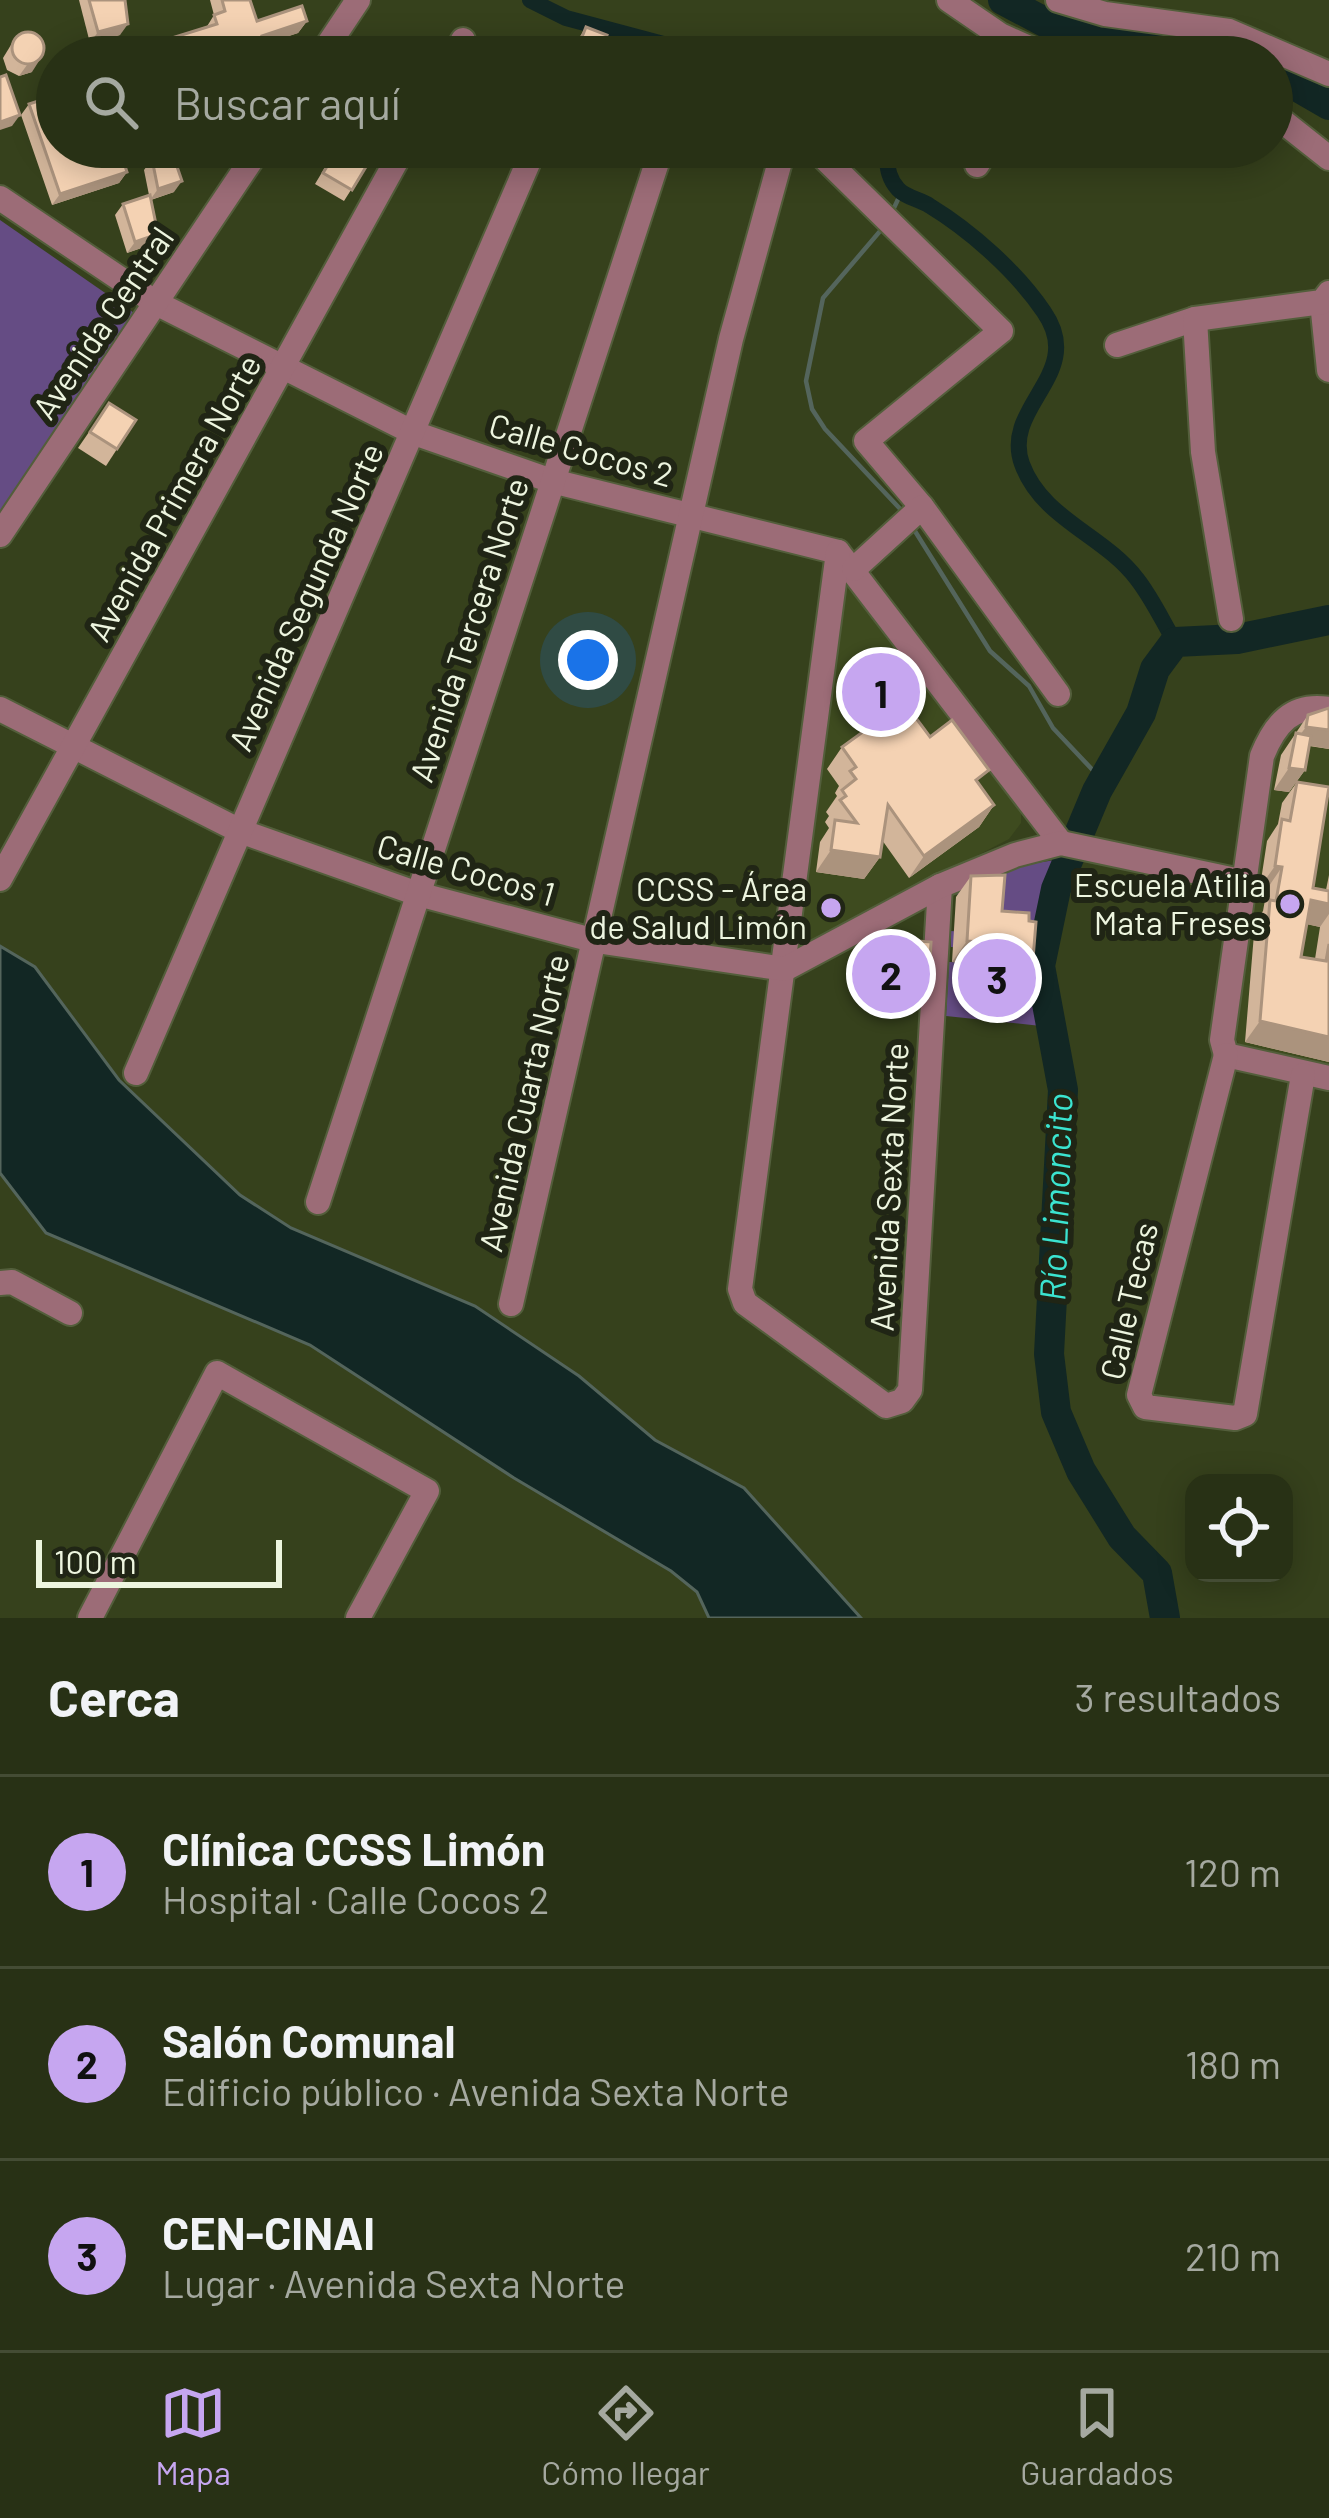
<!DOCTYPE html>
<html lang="es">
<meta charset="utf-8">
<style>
body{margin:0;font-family:Barlow,sans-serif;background:#343d22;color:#f1f3f6}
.controls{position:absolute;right:36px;bottom:36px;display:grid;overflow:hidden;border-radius:24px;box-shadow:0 6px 30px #0003}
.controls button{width:108px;height:108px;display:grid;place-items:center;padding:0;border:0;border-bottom:3px solid #444c34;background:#283115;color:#f1f3f6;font:60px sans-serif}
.scale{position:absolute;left:36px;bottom:30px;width:246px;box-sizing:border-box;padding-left:12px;border:6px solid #edf5df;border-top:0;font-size:33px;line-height:42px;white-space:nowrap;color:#edf5df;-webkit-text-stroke:9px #202515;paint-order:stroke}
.you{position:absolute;left:588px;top:660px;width:42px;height:42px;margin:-30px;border:9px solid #fff;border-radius:50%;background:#1a73e8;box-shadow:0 0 0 18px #1a73e833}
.badge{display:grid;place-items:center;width:78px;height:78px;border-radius:50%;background:#c6a6f0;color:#111;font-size:39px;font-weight:700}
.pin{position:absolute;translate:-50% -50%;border:6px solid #fff;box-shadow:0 3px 12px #0006}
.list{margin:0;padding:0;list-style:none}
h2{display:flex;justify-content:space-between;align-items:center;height:156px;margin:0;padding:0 48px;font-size:51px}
h2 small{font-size:39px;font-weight:400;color:#a5a9a0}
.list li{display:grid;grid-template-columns:78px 1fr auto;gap:36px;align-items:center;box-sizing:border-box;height:192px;padding:0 48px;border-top:3px solid #444c34}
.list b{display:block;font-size:45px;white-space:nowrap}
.list p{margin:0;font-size:39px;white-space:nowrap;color:#a5a9a0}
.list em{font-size:39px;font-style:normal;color:#a5a9a0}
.icon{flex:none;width:66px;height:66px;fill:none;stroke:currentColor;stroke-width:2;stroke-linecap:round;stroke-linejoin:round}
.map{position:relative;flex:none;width:1329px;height:1618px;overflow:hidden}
.search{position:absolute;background:#283115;box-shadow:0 6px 30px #0003;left:36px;right:36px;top:36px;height:132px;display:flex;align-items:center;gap:30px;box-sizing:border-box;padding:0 42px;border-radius:66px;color:#a5a9a0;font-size:45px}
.sheet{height:732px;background:#283115}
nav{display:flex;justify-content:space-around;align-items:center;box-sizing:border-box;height:168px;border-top:3px solid #444c34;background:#283115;font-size:33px;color:#a5a9a0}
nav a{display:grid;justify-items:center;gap:6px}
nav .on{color:#c6a6f0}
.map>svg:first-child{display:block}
</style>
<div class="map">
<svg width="1329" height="1618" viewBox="0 0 1329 1618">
<rect width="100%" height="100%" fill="#36411c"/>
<g fill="#3e4b1f">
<path d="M845,578L1021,806V823L1009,839L795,950Z"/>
<path d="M1298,719L1329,724V1066L1244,1053L1233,1033L1275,754Z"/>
</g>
<g fill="#654c84">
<path d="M0,220L134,313L0,513Z"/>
<path d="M1055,860L1031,968L1041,1026L946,1016L949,962L973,963V949L951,947V931L980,933L990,897L954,894L1011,867Z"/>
</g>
<path fill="#122724" stroke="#54655c" stroke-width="3" d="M0,946L35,967L119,1080L240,1195L291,1228L475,1306L579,1376L655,1440L744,1488L861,1618H709L697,1592L671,1571L514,1478L310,1345L46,1233L0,1173Z"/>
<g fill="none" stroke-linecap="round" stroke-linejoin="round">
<g stroke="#54655c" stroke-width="4.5">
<path d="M893,210L901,193"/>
<path d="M881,230L823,298L806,381L812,409L825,429L904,513"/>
<path d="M913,528L990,651L1029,686L1053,728L1103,781"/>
</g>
<g stroke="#122724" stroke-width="16">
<path d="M530,0L566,18L712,57"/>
<path d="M885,147C888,163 886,176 898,189C906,198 920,199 930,206C971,231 1017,272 1044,312C1087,374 1001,406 1022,464C1042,519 1104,535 1137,579C1152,598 1163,622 1175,642"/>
</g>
<g stroke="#122724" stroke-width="30">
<path d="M1003,0L1054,27L1227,57"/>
<path d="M1272,72L1329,105"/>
<path d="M1165,1618L1157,1573L1122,1537L1081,1471L1056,1412L1049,1354L1063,1090L1040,966L1056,889L1097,791L1141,713L1155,669L1175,642L1237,639L1329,620"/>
</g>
<defs>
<g id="minor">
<path d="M949,0L1000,35L1049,57"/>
<path d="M1058,0L1105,14L1229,31L1329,74"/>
<path d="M320,57L358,0"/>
<path d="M453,57L463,40"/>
<path d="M1272,113L1329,158"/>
<path d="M813,147L1001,331L866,441L922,507L1058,694"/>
<path d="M977,165L988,147"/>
<path d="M0,198L156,303L414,433L552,481L838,552L1061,843"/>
<path d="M1322,302L1329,370"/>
<path d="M1117,345L1195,319"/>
<path d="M0,535L260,147"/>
<path d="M838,552L740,1289L745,1303L886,1406L902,1401L910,1390L940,886"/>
<path d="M854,569L922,507"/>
<path d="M1231,619L1203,452L1195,319L1322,302L1329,293"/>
<path d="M0,709L240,831L418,894L596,941L785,969L940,886L1015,855L1061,843L1240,881"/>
<path d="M1329,709C1292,703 1275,724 1262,756L1222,1040L1226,1055L1329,1078"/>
<path d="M0,879L404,147"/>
<path d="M1226,1055L1139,1395L1145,1407L1235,1418L1245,1414L1303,1075"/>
<path d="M136,1073L535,147"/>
<path d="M318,1202L662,147"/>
<path d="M0,1283L12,1282L70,1313"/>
<path d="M511,1304L731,339L784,147"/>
<path d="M90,1618L217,1373L427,1491L358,1618"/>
</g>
</defs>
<use href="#minor" stroke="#535e3b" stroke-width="28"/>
<use href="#minor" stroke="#9c6c77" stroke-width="24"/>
</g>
<g fill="#d2b59a" fill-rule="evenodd">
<path d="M79,0H125L120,35L90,43Z"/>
<path d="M210,0H250L257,21H307L298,33L264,44L169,57L167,49L175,37L206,28L214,15Z"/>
<path d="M586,27L598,57H571L579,38Z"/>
<path d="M17,35L32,72L19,76L7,70L3,58Z"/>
<path d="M29,104L74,156L127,172L119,183L52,205L21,115Z"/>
<path d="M175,147H216L179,160Z"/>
<path d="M332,147H378L344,201L315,184L336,149Z"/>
<path d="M152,159L174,192L151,200L150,245L127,253L115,215L123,204L149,195L144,170Z"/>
<path d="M109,403L117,449L106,466L78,448Z"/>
<path d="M1329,708V749L1309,746L1305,770L1289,792L1274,790L1281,755L1308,715Z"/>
<path d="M930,737L979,784L994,805L979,827L909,878L882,840L880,857L864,879L816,872L820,842L829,828L825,822L829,816L826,812L837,796L835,793L839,786L827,769L842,747Z"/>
<path d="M1297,782L1313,888L1326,890L1329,875V1062L1245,1042L1255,922L1263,911L1267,889L1260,887L1267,841L1278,824L1282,803ZM1307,924L1320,927L1315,959L1301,957Z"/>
<path d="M971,876L1030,996L1015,1017L974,1014L978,964L952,962L956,897Z"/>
<path d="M871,937L917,995L857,989L860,953Z"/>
</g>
<g fill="#ab937d">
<path d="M307,21L298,33L253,48L262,36Z"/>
<path d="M128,24L120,35L90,43L98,32Z"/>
<path d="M39,61L32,72L19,76L27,65Z"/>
<path d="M20,115L12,126L0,130V122Z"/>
<path d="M189,147H216L179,160Z"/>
<path d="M127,172L119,183L52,205L60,194Z"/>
<path d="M182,181L174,192L150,200L158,189Z"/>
<path d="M158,234L150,245L127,253L135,242Z"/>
<path d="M1306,727L1329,730V749L1294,743Z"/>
<path d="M1289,768L1305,770L1289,792L1274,790Z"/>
<path d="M994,805L979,827L909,878L924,856Z"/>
<path d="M831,850L880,857L864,879L816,872Z"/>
<path d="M1275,866L1282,867L1267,889L1260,887Z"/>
<path d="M1311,900L1329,904V914L1320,927L1296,922Z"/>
<path d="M967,941L992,943L978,964L952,962Z"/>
<path d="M868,973L929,978L917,995L857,989Z"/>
<path d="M989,993L1030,996L1015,1017L974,1014Z"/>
<path d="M1260,1021L1329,1037V1062L1245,1042Z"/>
</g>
<g fill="#f4d2b3" stroke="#ab937d" stroke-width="3">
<path d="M89,0H125L128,24L98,32Z"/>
<path d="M222,0H250L257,21L302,6L307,21L262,36L269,57H170L180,53L175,37L217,24L214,15L225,11Z"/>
<path d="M586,27L607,35L598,57H574Z"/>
<circle cx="28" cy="48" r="16"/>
<path d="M104,44L109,57H80L78,52Z"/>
<path d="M6,75L20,115L0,122V77Z"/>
<path d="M57,95V147H73L74,156L119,147L127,172L60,194L29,104Z"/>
<path d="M339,147H378L352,190L323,173Z"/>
<path d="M172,152L182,181L158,189L152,159Z"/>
<path d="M150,195L158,234L135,242L123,204Z"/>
<path d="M109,403L136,420L117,449L90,432Z"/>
<path d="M904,702L930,737L952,720L989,770L976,780L994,805L924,856L888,805L880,857L831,850L835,820L857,823L840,800L846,796L842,790L856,779L850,771L856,767L842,747Z"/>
<path d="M1329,708V730L1306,727L1308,715Z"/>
<path d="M1296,733L1311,736L1305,770L1289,768Z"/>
<path d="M1297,782L1329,787L1313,888L1329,891V904L1311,900L1301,957L1326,961L1329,944V1037L1260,1021L1270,900L1276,901L1282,867L1275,866L1282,819L1290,821Z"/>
<path d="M1005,875L1002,911L1029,913V921L1036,922L1030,996L989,993L992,943L967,941L971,876Z"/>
<path d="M871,937L931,942L929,978L868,973Z"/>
</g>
<g fill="#c6a6f0" stroke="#202515" stroke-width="4.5">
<circle cx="1290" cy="904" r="12"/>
<circle cx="831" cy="908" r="12"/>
</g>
<g text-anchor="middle" stroke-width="12" stroke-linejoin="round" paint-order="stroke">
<g font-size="33" fill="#edf5df" stroke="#202515">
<text transform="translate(103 323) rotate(-56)" y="12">Avenida Central</text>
<text transform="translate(581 450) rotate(16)" y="12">Calle Cocos 2</text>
<text transform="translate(174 498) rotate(-61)" y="12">Avenida Primera Norte</text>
<text transform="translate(306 597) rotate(-66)" y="12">Avenida Segunda Norte</text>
<text transform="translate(469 630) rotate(-72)" y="12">Avenida Tercera Norte</text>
<text transform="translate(466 870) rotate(16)" y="12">Calle Cocos 1</text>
<text transform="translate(524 1103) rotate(-77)" y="12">Avenida Cuarta Norte</text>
<text transform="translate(889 1187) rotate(-87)" y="12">Avenida Sexta Norte</text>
<text transform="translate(1129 1301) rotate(-77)" y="12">Calle Tecas</text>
</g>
<g font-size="33" fill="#edf5df" stroke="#202515" text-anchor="end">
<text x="1266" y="897">Escuela Atilia<tspan x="1266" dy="38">Mata Freses</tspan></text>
<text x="807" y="901">CCSS - Área<tspan x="807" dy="38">de Salud Limón</tspan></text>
</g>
<g font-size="36" font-style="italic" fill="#3be4d0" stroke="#202515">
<text transform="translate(1056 1197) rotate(-88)" y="13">Río Limoncito</text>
</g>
</g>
</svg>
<div class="controls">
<button><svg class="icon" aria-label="locate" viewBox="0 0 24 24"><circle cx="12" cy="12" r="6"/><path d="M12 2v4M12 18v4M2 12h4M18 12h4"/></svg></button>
</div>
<div class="scale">100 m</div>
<div class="you"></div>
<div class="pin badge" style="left:881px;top:692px">1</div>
<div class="pin badge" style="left:891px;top:974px">2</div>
<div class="pin badge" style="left:997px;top:978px">3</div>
<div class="search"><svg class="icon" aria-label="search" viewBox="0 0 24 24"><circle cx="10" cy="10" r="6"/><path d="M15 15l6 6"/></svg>Buscar aquí</div>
</div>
<section class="sheet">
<h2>Cerca<small>3 resultados</small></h2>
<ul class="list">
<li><span class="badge">1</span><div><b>Clínica CCSS Limón</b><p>Hospital · Calle Cocos 2</p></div><em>120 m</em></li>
<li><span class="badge">2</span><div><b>Salón Comunal</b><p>Edificio público · Avenida Sexta Norte</p></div><em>180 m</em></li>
<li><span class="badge">3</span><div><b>CEN-CINAI</b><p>Lugar · Avenida Sexta Norte</p></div><em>210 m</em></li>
</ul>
</section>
<nav>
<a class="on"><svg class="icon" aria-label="map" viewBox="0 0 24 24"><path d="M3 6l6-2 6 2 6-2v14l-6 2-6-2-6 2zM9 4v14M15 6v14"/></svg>Mapa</a>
<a><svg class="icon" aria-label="directions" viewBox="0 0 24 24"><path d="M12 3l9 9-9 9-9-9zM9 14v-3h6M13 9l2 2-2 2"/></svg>Cómo llegar</a>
<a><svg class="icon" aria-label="saved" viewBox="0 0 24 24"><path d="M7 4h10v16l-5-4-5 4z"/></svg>Guardados</a>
</nav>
